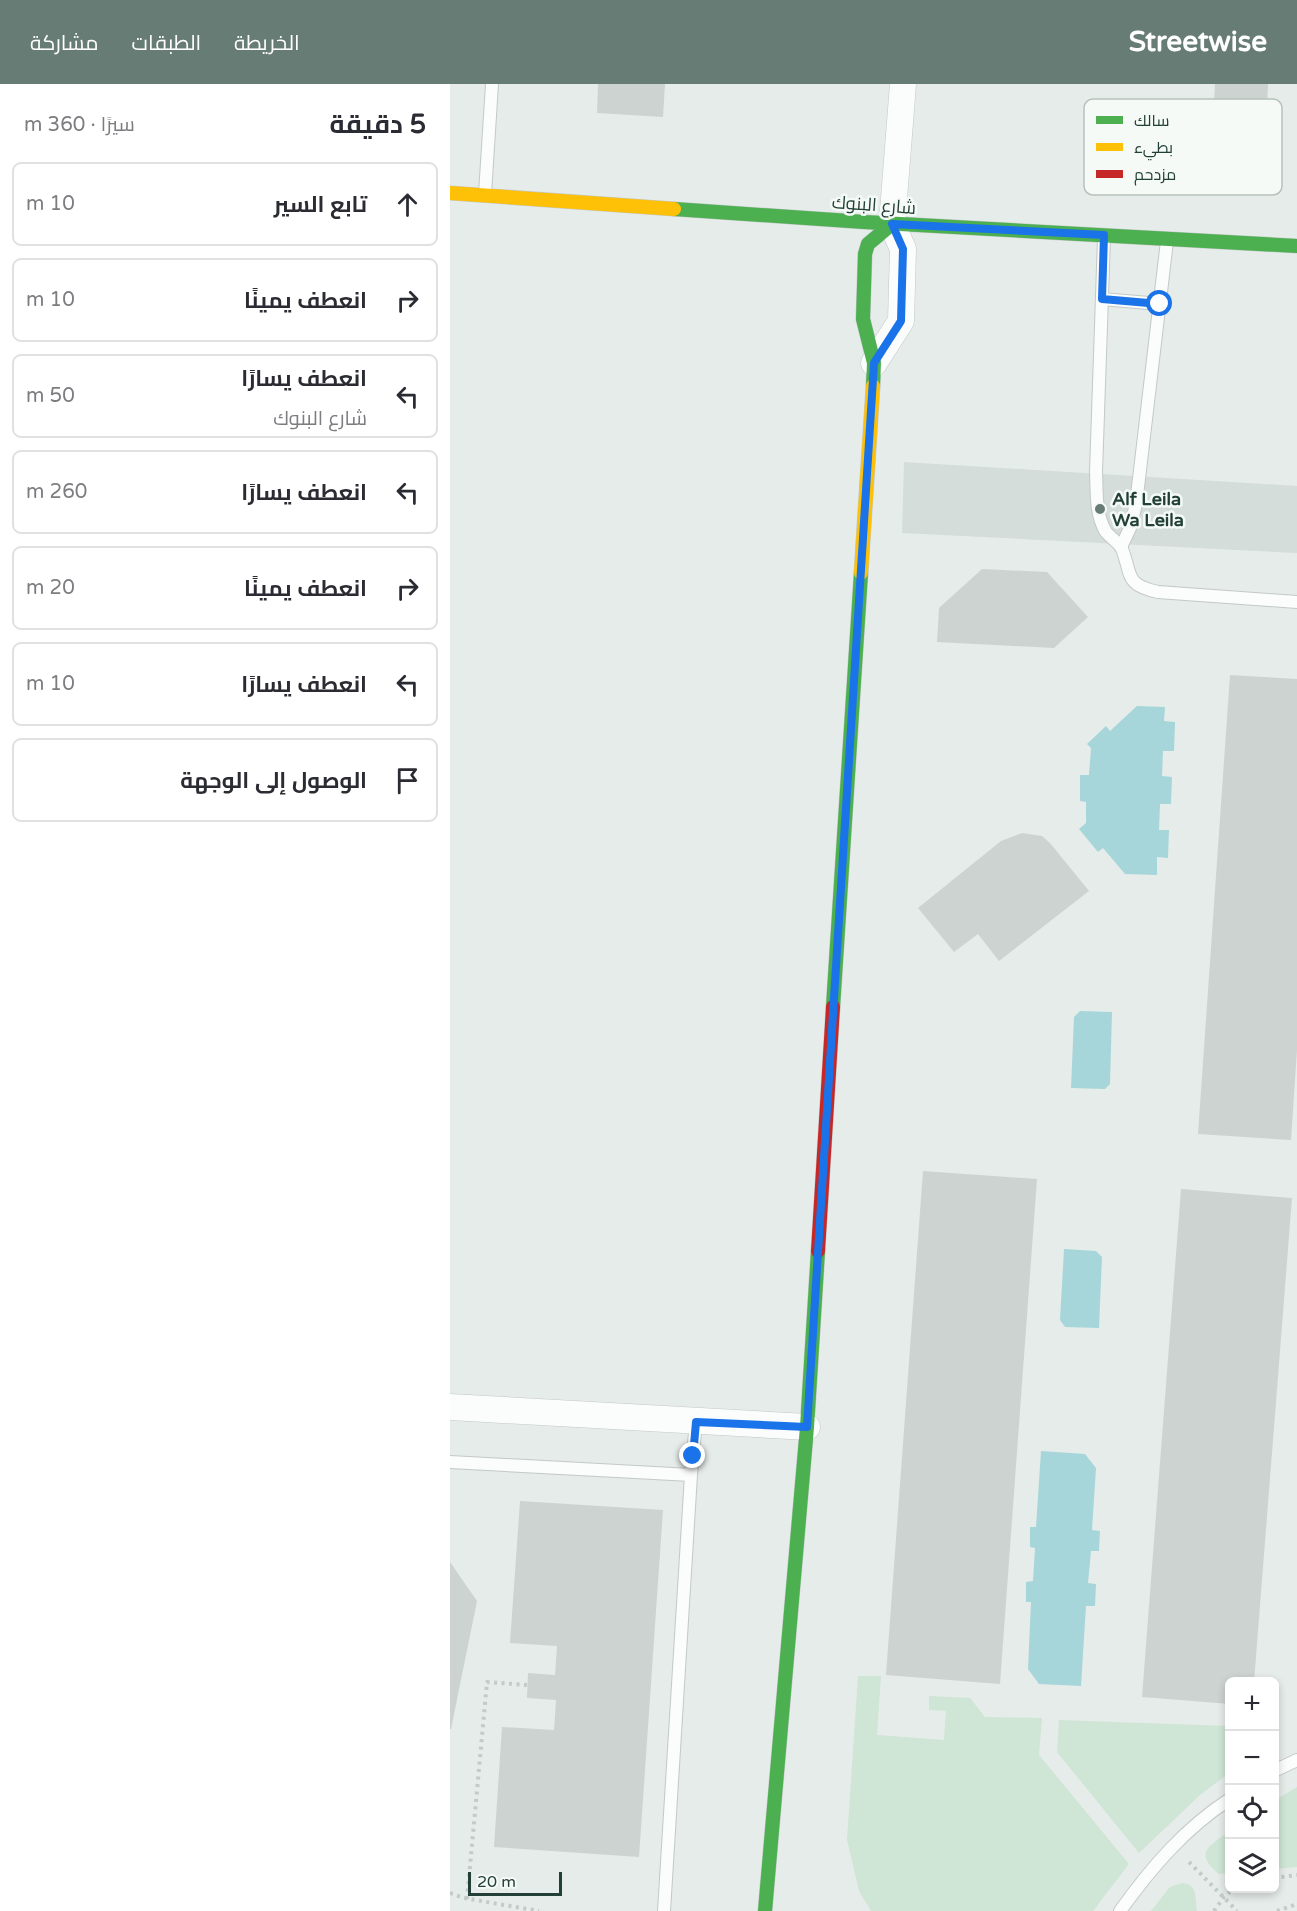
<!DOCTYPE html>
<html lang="ar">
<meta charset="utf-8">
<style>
body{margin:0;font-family:"Varela Round",Cairo,sans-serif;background:#f2f2f3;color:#2b2b33;direction:rtl}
.controls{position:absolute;right:18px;bottom:18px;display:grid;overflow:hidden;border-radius:9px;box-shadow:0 3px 9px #0003}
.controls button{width:54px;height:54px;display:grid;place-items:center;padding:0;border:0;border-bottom:2px solid #e1e1e2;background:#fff;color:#2b2b33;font:30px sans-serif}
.scale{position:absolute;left:18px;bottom:15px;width:94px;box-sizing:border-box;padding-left:6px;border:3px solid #224037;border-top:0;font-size:16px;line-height:21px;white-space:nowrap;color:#224037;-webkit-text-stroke:4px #f5faf7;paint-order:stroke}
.stop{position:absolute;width:18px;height:18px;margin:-14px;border:4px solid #1a73e8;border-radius:50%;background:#fff}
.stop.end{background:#1a73e8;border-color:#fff;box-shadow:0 2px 6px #0008}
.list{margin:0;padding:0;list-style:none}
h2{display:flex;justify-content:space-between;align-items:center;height:78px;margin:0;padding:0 24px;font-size:26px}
h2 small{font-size:20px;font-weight:400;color:#7c7c81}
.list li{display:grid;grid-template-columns:39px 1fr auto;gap:18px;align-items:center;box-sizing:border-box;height:84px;margin:0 12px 12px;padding:0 12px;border:2px solid #e1e1e2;border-radius:9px}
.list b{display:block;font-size:22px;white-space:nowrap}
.list p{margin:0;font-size:20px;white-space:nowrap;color:#7c7c81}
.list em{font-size:20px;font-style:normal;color:#7c7c81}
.icon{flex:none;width:33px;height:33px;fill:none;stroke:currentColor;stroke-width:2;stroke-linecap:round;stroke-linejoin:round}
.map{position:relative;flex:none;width:847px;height:1827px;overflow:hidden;direction:ltr}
header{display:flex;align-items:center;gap:36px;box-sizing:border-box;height:84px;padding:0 30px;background:#677c75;color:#fff}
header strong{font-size:28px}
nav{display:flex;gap:33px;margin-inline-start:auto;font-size:21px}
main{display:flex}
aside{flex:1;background:#fff}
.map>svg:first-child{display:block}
</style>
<header>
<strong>Streetwise</strong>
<nav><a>الخريطة</a><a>الطبقات</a><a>مشاركة</a></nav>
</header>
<main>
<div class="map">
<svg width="847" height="1827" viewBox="0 0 847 1827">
<rect width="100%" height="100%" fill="#e6ece9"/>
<path fill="#d4ddd9" d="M454,378L847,402V469L452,449Z"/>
<g fill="#cfe5d5">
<path d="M408,1592H431L427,1651L494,1656L496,1627L479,1626V1612L520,1614L535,1633L592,1634L589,1671L679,1780L643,1827H421L409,1807L397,1756Z"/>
<path d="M609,1636L779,1642V1689L750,1711L689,1769L607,1668Z"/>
<path d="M847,1703V1783L825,1785V1716Z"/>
<path d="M779,1747V1789L769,1790C743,1768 759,1763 779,1747Z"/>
<path d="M732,1799C748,1800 745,1814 747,1827H701L720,1803Z"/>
</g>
<g fill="#a6d6da">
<path d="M687,622L715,623L714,637L725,638L724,667H713L712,692L722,693L721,720H710L709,746H719L718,774L707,773V791L675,790L653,764L648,768L629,745L636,739V718L630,717V691H639L641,664L637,660L656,642L660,647Z"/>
<path d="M630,927L662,928L660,1000L655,1005L621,1004L624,933Z"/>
<path d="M614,1165L646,1167L652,1173L649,1244L615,1243L610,1236Z"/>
<path d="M591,1367L635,1370L646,1384L642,1446L650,1447L649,1467H641L638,1499L646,1500L645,1522H636L631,1602L589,1600L578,1585L581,1518H576V1498L583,1497L585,1464L580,1463V1443H586Z"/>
</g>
<g fill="#cdd3d0">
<path d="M148,0H215L213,33L147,29Z"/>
<path d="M765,0H818L817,23L764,20Z"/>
<path d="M532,485L597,488L638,533L604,564L487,558L489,524Z"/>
<path d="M780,591L847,595V966L841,1056L748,1050Z"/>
<path d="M572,749L592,752L600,759L639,807L549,877L528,850L504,868L468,824L551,757Z"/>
<path d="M473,1087L587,1095L550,1600L436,1591Z"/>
<path d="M731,1105L842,1114L804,1598H780V1620L692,1613Z"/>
<path d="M70,1417L213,1426L189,1773L44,1763L52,1643L104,1646L106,1616L77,1614L78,1589L105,1591L107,1562L60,1559Z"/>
<path d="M0,1478L27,1517L1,1645H0Z"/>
</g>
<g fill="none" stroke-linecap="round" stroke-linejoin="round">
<defs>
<g id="lane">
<path d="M35,110L42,0"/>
<path d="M654,154L646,388C647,408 645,430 656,448C661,454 669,459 672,465C682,490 674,501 708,508L847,518"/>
<path d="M652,215L710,220"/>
<path d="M671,463L680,444L686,420L717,157"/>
<path d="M0,1378L241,1391"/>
<path d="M824,1687L847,1676"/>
<path d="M214,1827L241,1391L246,1338"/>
<path d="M670,1827C701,1784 735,1744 780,1715"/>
</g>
<g id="street">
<path d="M424,279L451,237L453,165L442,140L453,0"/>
<path d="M0,1323L357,1343"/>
</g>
<g id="fast">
<path d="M224,125L414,138L847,162"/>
<path d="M423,302L424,279L413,235L415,170L418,160L442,140"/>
<path d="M383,923L411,489"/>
<path d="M315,1827L357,1343L368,1167"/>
</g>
<g id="slow">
<path d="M0,109L224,125"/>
<path d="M411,489L423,302"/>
</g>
<path id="jam" d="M368,1167L383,923"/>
</defs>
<use href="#lane" stroke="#c3c9c6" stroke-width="14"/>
<use href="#street" stroke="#c3c9c6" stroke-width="27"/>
<use href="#fast" stroke="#c2c9c6" stroke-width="15"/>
<use href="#slow" stroke="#c2c9c6" stroke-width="15"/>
<use href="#jam" stroke="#c2c9c6" stroke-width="15"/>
<g stroke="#c2cbc7" stroke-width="4" stroke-dasharray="3 4.5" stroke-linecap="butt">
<path d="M739,1778L787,1827"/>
<path d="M824,1794L847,1791"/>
<path d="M0,1809L14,1814L89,1827"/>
<path d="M17,1815L37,1598L77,1601"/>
<path d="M764,1827L774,1813L784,1804"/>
<path d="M827,1827L847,1820"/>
</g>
<use href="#lane" stroke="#fbfcfc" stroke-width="12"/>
<use href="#street" stroke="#fbfcfc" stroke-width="26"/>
<use href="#fast" stroke="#4caf50" stroke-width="14"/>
<use href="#slow" stroke="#ffc107" stroke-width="14"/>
<use href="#jam" stroke="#c62828" stroke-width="14"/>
</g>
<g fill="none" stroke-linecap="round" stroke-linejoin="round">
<path stroke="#1a73e8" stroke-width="8" d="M243,1372L246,1338L357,1343L424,279L451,237L453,165L442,140L654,151L652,215L710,220"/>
</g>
<circle fill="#677c75" stroke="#f5faf7" stroke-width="2" cx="650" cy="425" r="6"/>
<g text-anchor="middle" stroke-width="5" stroke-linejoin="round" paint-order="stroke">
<g font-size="18" fill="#224037" stroke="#f5faf7">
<text transform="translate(424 121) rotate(4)" y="6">شارع البنوك</text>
</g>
<g font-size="18" font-weight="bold" fill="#224037" stroke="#f5faf7" text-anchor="start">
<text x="662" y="421">Alf Leila<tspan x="662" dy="21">Wa Leila</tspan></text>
</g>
</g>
<rect x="634" y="15" width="198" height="96" rx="9" fill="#f5faf7" stroke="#b6c2bd" stroke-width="1.5"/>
<rect x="646" y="32" width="27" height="8" fill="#4caf50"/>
<rect x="646" y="59" width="27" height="8" fill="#ffc107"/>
<rect x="646" y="86" width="27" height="8" fill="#c62828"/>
<g font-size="16" fill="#224037">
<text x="684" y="42">سالك</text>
<text x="684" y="69">بطيء</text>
<text x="684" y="96">مزدحم</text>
</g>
</svg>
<div class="controls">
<button>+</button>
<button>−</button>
<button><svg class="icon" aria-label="locate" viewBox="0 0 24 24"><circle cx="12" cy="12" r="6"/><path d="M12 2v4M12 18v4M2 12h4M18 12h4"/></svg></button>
<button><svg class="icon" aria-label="layers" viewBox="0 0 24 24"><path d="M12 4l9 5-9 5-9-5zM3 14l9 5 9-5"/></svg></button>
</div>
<div class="scale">20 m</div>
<div class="stop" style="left:710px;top:220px"></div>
<div class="stop end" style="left:243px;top:1372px"></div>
</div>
<aside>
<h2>5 دقيقة<small>سيرًا · 360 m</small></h2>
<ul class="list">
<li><svg class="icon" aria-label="ahead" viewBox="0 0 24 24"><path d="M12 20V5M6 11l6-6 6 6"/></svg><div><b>تابع السير</b></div><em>10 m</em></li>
<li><svg class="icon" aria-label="right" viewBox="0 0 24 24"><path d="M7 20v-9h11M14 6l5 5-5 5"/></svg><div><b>انعطف يمينًا</b></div><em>10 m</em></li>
<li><svg class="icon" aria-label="left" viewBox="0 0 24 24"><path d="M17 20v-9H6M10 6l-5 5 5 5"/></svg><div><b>انعطف يسارًا</b><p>شارع البنوك</p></div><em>50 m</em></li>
<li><svg class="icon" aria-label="left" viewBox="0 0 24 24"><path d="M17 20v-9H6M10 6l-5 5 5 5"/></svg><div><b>انعطف يسارًا</b></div><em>260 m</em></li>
<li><svg class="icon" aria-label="right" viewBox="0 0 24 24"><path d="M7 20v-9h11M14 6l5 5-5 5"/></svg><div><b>انعطف يمينًا</b></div><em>20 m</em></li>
<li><svg class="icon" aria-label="left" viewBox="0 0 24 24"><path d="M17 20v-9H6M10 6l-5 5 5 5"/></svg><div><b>انعطف يسارًا</b></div><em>10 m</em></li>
<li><svg class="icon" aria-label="arrive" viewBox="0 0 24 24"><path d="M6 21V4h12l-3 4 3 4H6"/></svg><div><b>الوصول إلى الوجهة</b></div></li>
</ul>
</aside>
</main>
